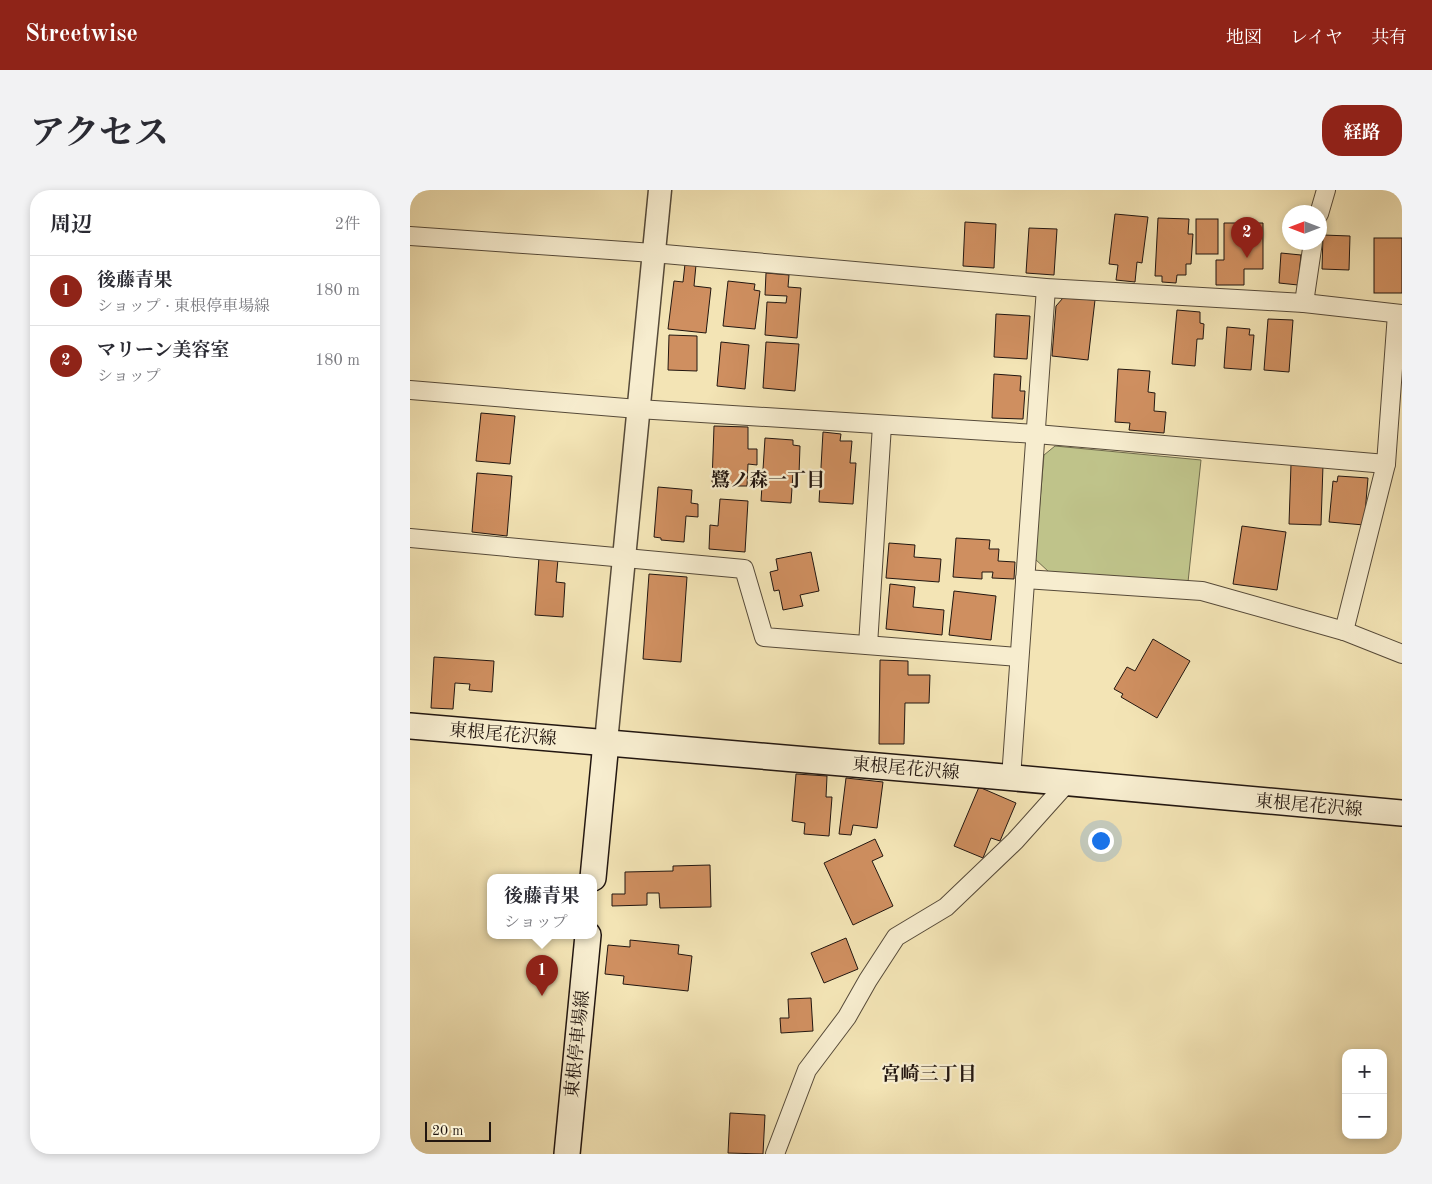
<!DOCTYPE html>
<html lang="ja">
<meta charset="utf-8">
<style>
body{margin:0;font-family:"Old Standard TT","Noto Serif JP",serif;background:#f2f2f3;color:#2b2b33}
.controls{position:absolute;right:15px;bottom:15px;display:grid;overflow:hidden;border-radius:10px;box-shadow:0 2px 8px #0003}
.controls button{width:45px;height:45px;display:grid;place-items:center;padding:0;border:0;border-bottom:1px solid #e1e1e2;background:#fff;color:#2b2b33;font:25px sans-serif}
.compass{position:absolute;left:872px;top:15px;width:45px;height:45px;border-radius:50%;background:#fff;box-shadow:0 2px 8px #0003;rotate:270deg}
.scale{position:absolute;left:15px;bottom:12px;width:66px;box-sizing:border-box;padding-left:5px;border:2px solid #221610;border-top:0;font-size:14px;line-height:18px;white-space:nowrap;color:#221610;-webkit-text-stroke:4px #f7edcf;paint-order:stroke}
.you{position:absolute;left:690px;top:650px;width:18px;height:18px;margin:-12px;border:4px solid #fff;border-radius:50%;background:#1a73e8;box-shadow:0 0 0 8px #1a73e833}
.badge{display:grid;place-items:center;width:32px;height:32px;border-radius:50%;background:#8f2418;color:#fff;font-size:16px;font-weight:700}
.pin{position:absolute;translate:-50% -41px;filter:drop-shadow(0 1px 2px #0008)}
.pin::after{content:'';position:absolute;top:26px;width:18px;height:15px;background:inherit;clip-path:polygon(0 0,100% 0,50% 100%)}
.popup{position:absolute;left:77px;top:684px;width:110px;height:65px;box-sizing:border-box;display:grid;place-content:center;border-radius:10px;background:#fff;filter:drop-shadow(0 1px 4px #0005);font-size:16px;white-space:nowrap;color:#7c7c81}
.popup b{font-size:19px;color:#2b2b33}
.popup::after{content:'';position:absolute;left:50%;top:100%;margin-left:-10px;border:10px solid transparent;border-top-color:#fff}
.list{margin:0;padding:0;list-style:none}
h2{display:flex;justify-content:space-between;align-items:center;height:65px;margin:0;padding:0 20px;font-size:21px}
h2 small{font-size:16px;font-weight:400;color:#7c7c81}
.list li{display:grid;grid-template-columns:32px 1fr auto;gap:15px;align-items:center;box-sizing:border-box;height:70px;padding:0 20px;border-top:1px solid #e1e1e2}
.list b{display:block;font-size:19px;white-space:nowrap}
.list p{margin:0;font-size:16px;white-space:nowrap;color:#7c7c81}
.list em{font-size:16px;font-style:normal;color:#7c7c81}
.map{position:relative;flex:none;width:992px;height:964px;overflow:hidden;border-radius:20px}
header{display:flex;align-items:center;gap:30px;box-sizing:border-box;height:70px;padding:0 25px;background:#8f2418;color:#fff}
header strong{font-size:24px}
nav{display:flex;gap:28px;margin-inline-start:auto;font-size:18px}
.intro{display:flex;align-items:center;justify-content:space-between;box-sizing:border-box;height:120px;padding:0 30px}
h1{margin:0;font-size:35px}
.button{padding:12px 22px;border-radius:20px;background:#8f2418;color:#fff;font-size:18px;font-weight:700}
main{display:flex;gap:30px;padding:0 30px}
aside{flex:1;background:#fff;border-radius:20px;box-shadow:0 2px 8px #0003}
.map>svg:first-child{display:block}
</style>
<header>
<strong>Streetwise</strong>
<nav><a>地図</a><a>レイヤ</a><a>共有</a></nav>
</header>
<div class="intro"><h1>アクセス</h1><a class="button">経路</a></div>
<main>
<aside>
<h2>周辺<small>2件</small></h2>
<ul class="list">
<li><span class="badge">1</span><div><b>後藤青果</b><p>ショップ · 東根停車場線</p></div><em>180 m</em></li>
<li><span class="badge">2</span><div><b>マリーン美容室</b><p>ショップ</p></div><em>180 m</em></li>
</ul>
</aside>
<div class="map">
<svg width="992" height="964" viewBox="0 0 992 964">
<rect width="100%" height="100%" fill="#f3e4b5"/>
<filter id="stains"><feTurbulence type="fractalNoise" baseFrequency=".004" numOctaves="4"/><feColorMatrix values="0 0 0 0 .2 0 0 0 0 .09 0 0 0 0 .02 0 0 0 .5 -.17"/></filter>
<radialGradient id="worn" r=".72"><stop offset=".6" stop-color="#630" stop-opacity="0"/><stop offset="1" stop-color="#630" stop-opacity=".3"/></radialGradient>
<path fill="#bfc38a" stroke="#706c4d" d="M645,256L791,270L778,392L639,382L625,369L634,265Z"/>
<g fill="#cf8f60" stroke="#221610">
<path d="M705,24L738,27L732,73L727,72L725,92L706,90L708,75L699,74Z"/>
<path d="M748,28L779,29L778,44H783L781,74H776V85H767L766,93L752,92V86H745Z"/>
<rect x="786" y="29" width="22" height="35"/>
<path d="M555,32L586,34L584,78L553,76Z"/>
<path d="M814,33H853V79H834V95H806V70H814Z"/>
<path d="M619,38L647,39L644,85L616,83Z"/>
<path d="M913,45L940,46L939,80L912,79Z"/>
<rect x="964" y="48" width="28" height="55"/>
<path d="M871,63L891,65L888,95L869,93Z"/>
<path d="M275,74L286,75L284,96L301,98L296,143L258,139L264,91L273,92Z"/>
<path d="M356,83L379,85L378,97L391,98L387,148L355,145L357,112L376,113L377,106L355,105Z"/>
<path d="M318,91L345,94L344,100L350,101L345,139L313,136Z"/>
<path d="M653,108L685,110L678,170L642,166L646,116Z"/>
<path d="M767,120L790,122V133L794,134L793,149H787L785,176L762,174Z"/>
<path d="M586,124L620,126L617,169L584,167Z"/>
<path d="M858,129L883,130L879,182L854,180Z"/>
<path d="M817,137L840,139L839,145H844L841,180L814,178Z"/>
<path d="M259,145L287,146V181L258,180Z"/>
<path d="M311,152L339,155L335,199L307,196Z"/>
<path d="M356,152L389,154L385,201L353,198Z"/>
<path d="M708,179L740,181L738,202L745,203L744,221L756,222L754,243L719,240L720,233L705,232Z"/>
<path d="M584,184L611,186L610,201H615L613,229L582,228Z"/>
<path d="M71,223L105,226L100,274L66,271Z"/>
<path d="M304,236L338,237V259H347V275L338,274L337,296H320L321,293L302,292Z"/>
<path d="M413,242L431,244L430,251H442L440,273H446L443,314L409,312Z"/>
<path d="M355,248L383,250V255L390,256L389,284L383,283L381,313L351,311Z"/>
<path d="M881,274L913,275L911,335L879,334Z"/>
<path d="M67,283L102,286L97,346L62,342Z"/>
<path d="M928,286L958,288L954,335L919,332L923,291L927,292Z"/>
<path d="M248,297L282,300L281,313L288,314V327L276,326L274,352L251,350V348L244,347Z"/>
<path d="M310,309L338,311L335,362L299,359L300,335L308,336Z"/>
<path d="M832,336L876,342L867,400L823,394Z"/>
<path d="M546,348L580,350L579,359H589L588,371L605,372L604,389L582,388L583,382H572V389L543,387Z"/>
<path d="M479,353L505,355L504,367L531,369L529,392L476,388Z"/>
<path d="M401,362L409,401L390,405L393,416L373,420L369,400L364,401L360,382L368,380L366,369Z"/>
<path d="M129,367L148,369L146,392L155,393L153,427L125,425Z"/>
<path d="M239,384L277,387L271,472L233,469Z"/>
<path d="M480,394L505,397L503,417L534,420L532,445L476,439Z"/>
<path d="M544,401L586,406L581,450L539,445Z"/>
<path d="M743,449L780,471L747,528L711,507L713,504L704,499L717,477L725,481Z"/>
<path d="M24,467L84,471L82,502L59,500L60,494L45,493L43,519L21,518Z"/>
<path d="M470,470L498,471V485H520L519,513H495L494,554H469Z"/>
<path d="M386,584L417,586L416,607H422L419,646L394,644L395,633L382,631Z"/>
<path d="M436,588L473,592L467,638L443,635L441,645L429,644Z"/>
<path d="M569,597L606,613L590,651L581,648L573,668L544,656Z"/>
<path d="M465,649L473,666L462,671L483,716L443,735L414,673Z"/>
<path d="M300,675L301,717L250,718L249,703H237V715L202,716V704H215V682L263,681V676Z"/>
<path d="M436,748L448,779L414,793L401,763Z"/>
<path d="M220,750L269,755L268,764L282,766L278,801L213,794L214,786L195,784L198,755L220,757Z"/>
<path d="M401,808L403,841L371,843L370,828H379L378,809Z"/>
<path d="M320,923L355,925L353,964L318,963Z"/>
</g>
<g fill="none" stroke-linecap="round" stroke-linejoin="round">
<defs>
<g id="minor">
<path d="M909,24L916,0"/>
<path d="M0,46L243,63L636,98L894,113L992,124"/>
<path d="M894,113L903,52"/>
<path d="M0,200L228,219L626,244L976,274"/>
<path d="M0,348L334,379L354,447L609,467"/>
<path d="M615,389L792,401L934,441L976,274L987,124"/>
<path d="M934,441L992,464"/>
<path d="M458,455L472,235"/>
<path d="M601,588L636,98"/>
<path d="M365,964L397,880L437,827L458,790L486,747L536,717L605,651L657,593"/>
</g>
<path id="tertiary" d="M196,552L250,0"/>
<g id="secondary">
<path d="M0,536L561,584L992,623"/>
<path d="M183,688L196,552"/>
<path d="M157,964L178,745"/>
</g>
</defs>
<use href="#minor" stroke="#564a39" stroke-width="20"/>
<use href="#tertiary" stroke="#564a39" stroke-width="25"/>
<use href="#secondary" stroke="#221610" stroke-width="28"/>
<use href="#minor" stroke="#f7edcf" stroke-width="18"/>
<use href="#tertiary" stroke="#f7edcf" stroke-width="22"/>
<use href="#secondary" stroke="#f7edcf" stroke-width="25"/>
</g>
<g text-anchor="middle" stroke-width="4.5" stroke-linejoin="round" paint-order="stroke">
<g font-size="18" fill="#221610" stroke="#f7edcf">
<text transform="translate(93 544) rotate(5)" y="6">東根尾花沢線</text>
<text transform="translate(496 578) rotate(5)" y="6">東根尾花沢線</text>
<text transform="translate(899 615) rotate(5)" y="6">東根尾花沢線</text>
<text transform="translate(167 854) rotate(-84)" y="6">東根停車場線</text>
</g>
<g font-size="19" font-weight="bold" fill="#221610" stroke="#f7edcf">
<text x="358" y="296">鷺ノ森一丁目</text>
<text x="519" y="890">宮崎三丁目</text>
</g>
</g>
<rect width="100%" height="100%" filter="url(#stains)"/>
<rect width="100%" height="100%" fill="url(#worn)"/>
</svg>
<div class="controls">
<button>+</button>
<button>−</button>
</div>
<svg class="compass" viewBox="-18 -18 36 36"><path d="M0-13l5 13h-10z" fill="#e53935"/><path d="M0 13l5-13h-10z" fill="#7c7c81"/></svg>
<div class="scale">20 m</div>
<div class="you"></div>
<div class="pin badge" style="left:132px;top:806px">1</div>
<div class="popup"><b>後藤青果</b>ショップ</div>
<div class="pin badge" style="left:837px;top:68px">2</div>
</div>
</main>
